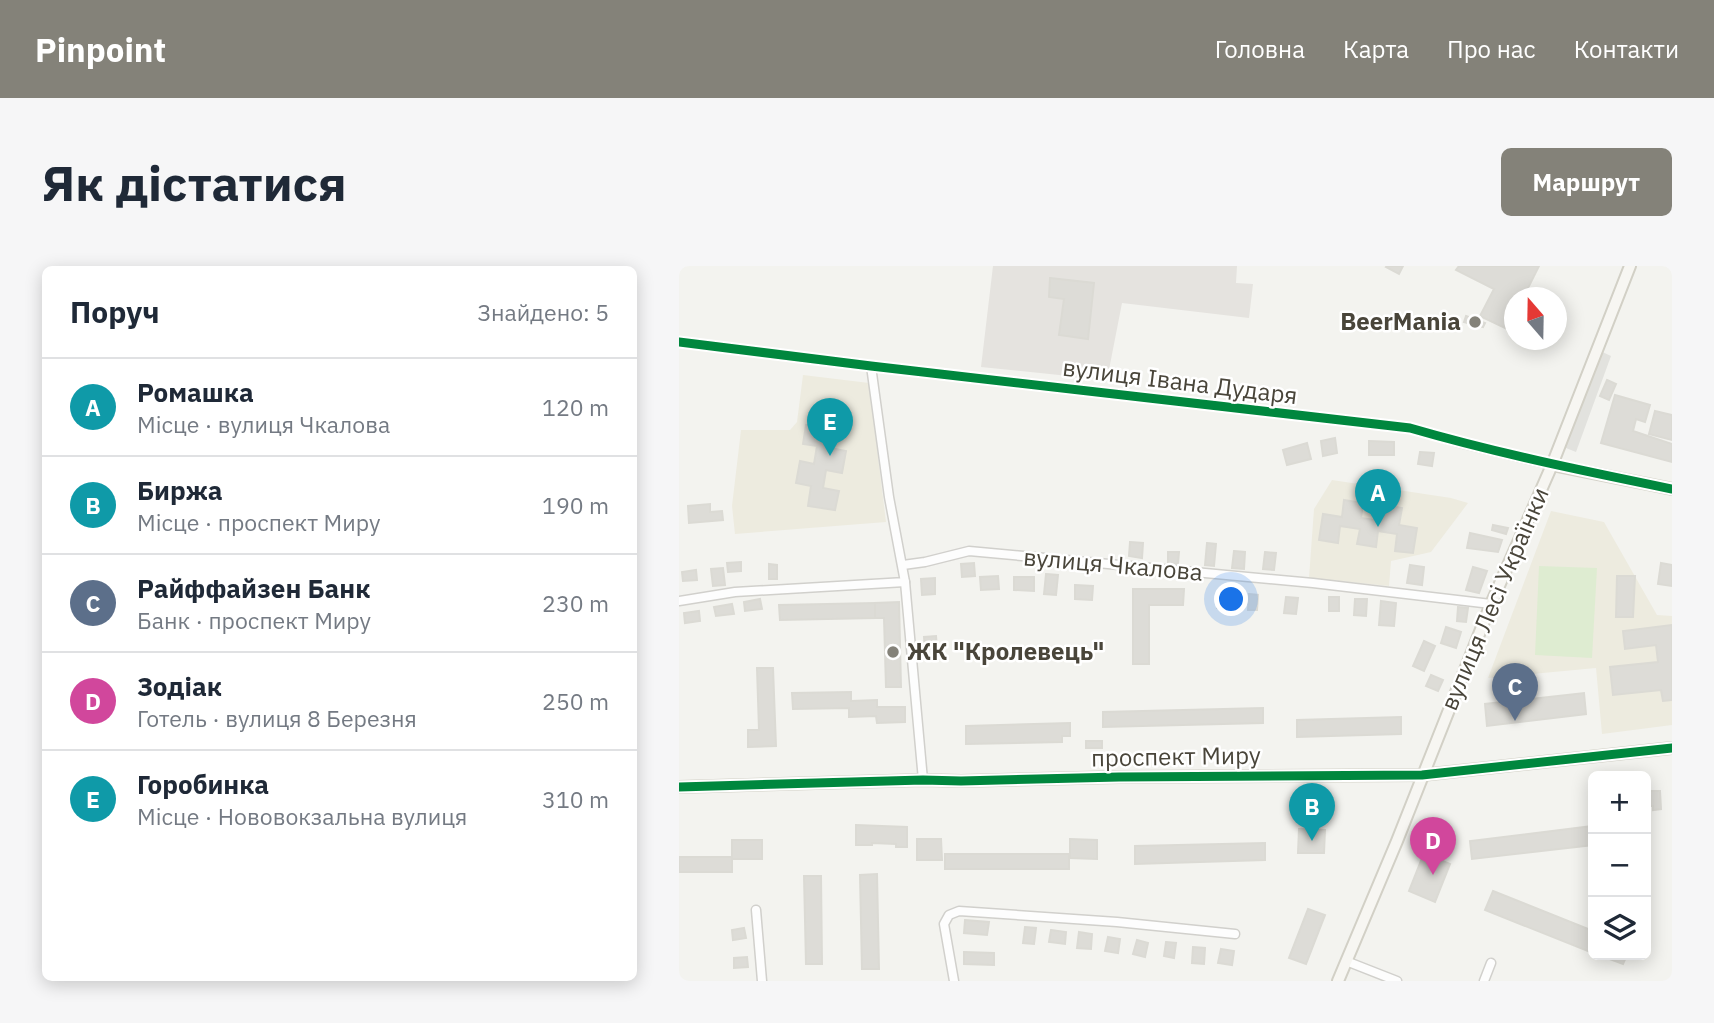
<!DOCTYPE html>
<html lang="uk">
<meta charset="utf-8">
<style>
body{margin:0;font-family:"IBM Plex Sans",sans-serif;background:#f6f6f7;color:#1f2937}
.controls{position:absolute;right:21px;bottom:21px;display:grid;overflow:hidden;border-radius:10px;box-shadow:0 4px 18px #0003}
.controls button{width:63px;height:63px;display:grid;place-items:center;padding:0;border:0;border-bottom:2px solid #e0e1e3;background:#fff;color:#1f2937;font:35px sans-serif}
.compass{position:absolute;left:825px;top:21px;width:63px;height:63px;border-radius:50%;background:#fff;box-shadow:0 4px 18px #0003;rotate:340deg}
.you{position:absolute;left:553px;top:334px;width:24px;height:24px;margin:-18px;border:5px solid #fff;border-radius:50%;background:#1a73e8;box-shadow:0 0 0 10px #1a73e833}
.badge{display:grid;place-items:center;width:46px;height:46px;border-radius:50%;background:#848279;color:#fff;font-size:23px;font-weight:700}
.pin{position:absolute;translate:-50% -58px;filter:drop-shadow(0 2px 4px #0008)}
.pin::after{content:'';position:absolute;top:37px;width:24px;height:21px;background:inherit;clip-path:polygon(0 0,100% 0,50% 100%)}
.list{margin:0;padding:0;list-style:none}
h2{display:flex;justify-content:space-between;align-items:center;height:91px;margin:0;padding:0 28px;font-size:30px}
h2 small{font-size:23px;font-weight:400;color:#747a83}
.list li{display:grid;grid-template-columns:46px 1fr auto;gap:21px;align-items:center;box-sizing:border-box;height:98px;padding:0 28px;border-top:2px solid #e0e1e3}
.list b{display:block;font-size:26px;white-space:nowrap}
.list p{margin:0;font-size:23px;white-space:nowrap;color:#747a83}
.list em{font-size:23px;font-style:normal;color:#747a83}
.icon{flex:none;width:38px;height:38px;fill:none;stroke:currentColor;stroke-width:2;stroke-linecap:round;stroke-linejoin:round}
.map{position:relative;flex:none;width:993px;height:715px;overflow:hidden;border-radius:10px}
header{display:flex;align-items:center;gap:42px;box-sizing:border-box;height:98px;padding:0 35px;background:#848279;color:#fff}
header strong{font-size:33px}
nav{display:flex;gap:38px;margin-inline-start:auto;font-size:24px}
.intro{display:flex;align-items:center;justify-content:space-between;box-sizing:border-box;height:168px;padding:0 42px}
h1{margin:0;font-size:49px}
.button{padding:18px 32px;border-radius:10px;background:#848279;color:#fff;font-size:24px;font-weight:700}
main{display:flex;gap:42px;padding:0 42px}
aside{flex:1;background:#fff;border-radius:10px;box-shadow:0 4px 18px #0003}
.map>svg:first-child{display:block}
</style>
<header>
<strong>Pinpoint</strong>
<nav><a>Головна</a><a>Карта</a><a>Про нас</a><a>Контакти</a></nav>
</header>
<div class="intro"><h1>Як дістатися</h1><a class="button">Маршрут</a></div>
<main>
<aside>
<h2>Поруч<small>Знайдено: 5</small></h2>
<ul class="list">
<li><span class="badge" style="background:#0f9aa8">A</span><div><b>Ромашка</b><p>Місце · вулиця Чкалова</p></div><em>120 m</em></li>
<li><span class="badge" style="background:#0f9aa8">B</span><div><b>Биржа</b><p>Місце · проспект Миру</p></div><em>190 m</em></li>
<li><span class="badge" style="background:#5c6f8a">C</span><div><b>Райффайзен Банк</b><p>Банк · проспект Миру</p></div><em>230 m</em></li>
<li><span class="badge" style="background:#d1479c">D</span><div><b>Зодіак</b><p>Готель · вулиця 8 Березня</p></div><em>250 m</em></li>
<li><span class="badge" style="background:#0f9aa8">E</span><div><b>Горобинка</b><p>Місце · Нововокзальна вулиця</p></div><em>310 m</em></li>
</ul>
</aside>
<div class="map">
<svg width="993" height="715" viewBox="0 0 993 715">
<rect width="100%" height="100%" fill="#f3f3ef"/>
<path fill="#e5e3df" d="M314,0H558L557,17L574,18L570,52L443,37L428,114L302,101Z"/>
<g fill="#edebdf">
<path d="M124,109L190,117L207,256L56,268L53,240L62,164H111L118,156Z"/>
<path d="M653,214L772,232L789,237L752,286L712,295L710,320L630,312L635,243Z"/>
<path d="M872,245L925,256L978,349L993,350V459L923,468L917,402L809,412Z"/>
</g>
<path fill="#deecd1" d="M860,300L918,302L913,392L856,389Z"/>
<path fill="#e2e2de" d="M919,84L932,90L897,186L882,180Z"/>
<g fill="#dddcd7" stroke="#dbdad4" stroke-width="2">
<path d="M708,0H724L720,8L707,1Z"/>
<path d="M780,0H860L844,32H836V48L828,63L801,50L815,23L777,4Z"/>
<path d="M371,12L415,17L409,73L380,69L385,33L370,31Z"/>
<path d="M787,50L806,57L804,61L785,56Z"/>
<path d="M928,114L937,118L930,134L921,130Z"/>
<path d="M936,129L971,139L966,156L957,153L954,165L993,178V196L922,177Z"/>
<path d="M146,145L171,149L168,168L154,165L151,182L167,185L163,207L147,204L144,222L160,225L156,244L129,240L132,220L117,217L121,195L135,198L138,180L124,178L127,159L143,162Z"/>
<path d="M976,145L993,149V174L970,168Z"/>
<path d="M656,172L658,187L644,190L642,175Z"/>
<path d="M690,175L715,176V189H690Z"/>
<path d="M628,177L632,193L608,199L604,184Z"/>
<path d="M741,186L755,187L753,200L739,198Z"/>
<path d="M665,234L684,237L682,252L702,255L704,239L723,242L720,259L738,262L734,287L716,285L718,268L699,265L697,281L678,278L681,263L661,260L659,277L640,274L644,248L663,251Z"/>
<path d="M31,238V246L43,245L44,254L10,257L9,240Z"/>
<path d="M814,259L829,262L827,268L813,264Z"/>
<path d="M791,267L823,274L819,286L788,282Z"/>
<path d="M451,276L464,277L463,292L450,290Z"/>
<path d="M528,277L537,278L535,300L526,299Z"/>
<path d="M555,285L566,286L565,303L553,302Z"/>
<path d="M489,286H500L499,298L489,297Z"/>
<path d="M586,286L597,287L595,304L584,303Z"/>
<path d="M62,296V305L49,306L48,297Z"/>
<path d="M295,297L296,310L283,311L282,298Z"/>
<path d="M982,297L993,299V320L979,318Z"/>
<path d="M90,298L98,299V313H90Z"/>
<path d="M731,299L745,301L743,319L728,317Z"/>
<path d="M794,301L808,305L800,327L787,324Z"/>
<path d="M44,302L46,319L34,320L32,303Z"/>
<path d="M17,304L18,314L4,315L3,306Z"/>
<path d="M367,308L379,309L377,329L365,328Z"/>
<path d="M319,310L320,323L302,324L301,311Z"/>
<path d="M938,310H956L954,351H937Z"/>
<path d="M335,311H355V325L335,324Z"/>
<path d="M256,312V328L243,329L242,313Z"/>
<path d="M396,319L414,320L413,334L396,333Z"/>
<path d="M454,323H505L504,339H470V398H454Z"/>
<rect x="538" y="327" width="15" height="15"/>
<path d="M570,328L579,329L578,344H569Z"/>
<path d="M607,331L619,332L617,348L605,347Z"/>
<rect x="650" y="331" width="10" height="14"/>
<path d="M81,333L83,343L66,345L65,336Z"/>
<path d="M676,333H688L687,350L675,349Z"/>
<path d="M702,335L717,337L715,360L700,359Z"/>
<path d="M220,336L222,421H207L205,352H196V337Z"/>
<path d="M196,337V352L101,354L100,339Z"/>
<path d="M53,338L55,348L37,350L35,341Z"/>
<path d="M779,341L789,342L787,356L778,355Z"/>
<path d="M20,345L21,355L6,357L5,347Z"/>
<path d="M993,359V434L984,435L982,424L934,429L931,401L979,396L977,379L946,383L944,365Z"/>
<path d="M767,361L782,366L777,382L762,377Z"/>
<path d="M257,370L258,382L246,383L245,371Z"/>
<path d="M745,375L756,380L745,405L734,400Z"/>
<path d="M78,402H94L97,480L69,481V464H80Z"/>
<path d="M752,409L764,414L759,425L747,420Z"/>
<path d="M172,426V435L198,434V441H226V456L198,457L197,450L170,451V442L114,443L113,427Z"/>
<path d="M905,427L907,448L808,460L806,438Z"/>
<path d="M584,442V457L424,461V446Z"/>
<path d="M722,451V468L618,471V454Z"/>
<path d="M391,457V470H383V476L287,478V460Z"/>
<rect x="407" y="475" width="16" height="7"/>
<path d="M967,525H981L982,543L974,544V540H967Z"/>
<path d="M177,559L228,561V581H217V578L193,577V579H177Z"/>
<path d="M914,560V579L793,593L791,575Z"/>
<path d="M620,563L646,564L645,587H619Z"/>
<path d="M238,573H262L263,594H238Z"/>
<path d="M391,573L418,574V593L391,592Z"/>
<rect x="53" y="574" width="30" height="19"/>
<path d="M586,577V594L456,598V580Z"/>
<path d="M745,587L771,598L756,636L730,625Z"/>
<rect x="266" y="588" width="124" height="15"/>
<rect x="0" y="591" width="53" height="15"/>
<path d="M198,608L200,703H183L181,609Z"/>
<path d="M125,610H142L143,698H127Z"/>
<path d="M814,625L914,665V687L806,644Z"/>
<path d="M629,643L646,649L627,698L610,692Z"/>
<path d="M286,654L310,656L308,669L285,667Z"/>
<path d="M346,661L357,662L355,678L344,677Z"/>
<path d="M65,662L67,672L54,674L53,664Z"/>
<path d="M372,664L387,666L386,678L370,676Z"/>
<path d="M400,666L413,668L412,683L398,682Z"/>
<path d="M429,671L441,673L439,687L426,685Z"/>
<path d="M458,674L469,677L466,691L454,688Z"/>
<path d="M487,676L497,677L495,692L485,690Z"/>
<path d="M514,681L526,682L525,698L513,697Z"/>
<path d="M542,683L555,685L553,699L539,697Z"/>
<path d="M285,686L315,687V699L285,698Z"/>
<path d="M920,689H948L944,698Z"/>
<path d="M68,691L69,701L55,702V692Z"/>
</g>
<g fill="none" stroke-linecap="round" stroke-linejoin="round">
<defs>
<g id="street">
<path d="M0,76L192,100L731,162L785,178L873,199"/>
<path d="M224,299L246,296L290,285L634,317L812,338"/>
<path d="M226,316L244,514"/>
<path d="M0,335L56,326L226,316L210,231L192,100"/>
<path d="M77,644L83,715"/>
<path d="M667,695L718,715"/>
<path d="M275,715L265,658L270,649L280,645L438,656L556,668"/>
<path d="M805,715L812,697"/>
</g>
<g id="secondary">
<path d="M873,199L993,223"/>
<path d="M0,521L244,514L282,515L440,511L743,509L993,482"/>
<path d="M659,715L718,575L812,338L873,199L951,0"/>
</g>
</defs>
<use href="#street" stroke="#d1d0cc" stroke-width="11"/>
<use href="#secondary" stroke="#d2d0c6" stroke-width="14"/>
<use href="#street" stroke="#fdfdfd" stroke-width="8"/>
<use href="#secondary" stroke="#f7f6f2" stroke-width="10"/>
<defs>
<g id="cycleway">
<path d="M0,76L192,100L731,162C817,187 905,205 993,223"/>
<path d="M0,521L244,514L282,515L440,511L743,509L993,482"/>
</g>
</defs>
<use href="#cycleway" stroke="#fff" stroke-width="13"/>
<use href="#cycleway" stroke="#00873e" stroke-width="9"/>
</g>
<g fill="#848279" stroke="#fff" stroke-width="2.5">
<circle cx="796" cy="56" r="7"/>
<circle cx="214" cy="386" r="7"/>
</g>
<g text-anchor="middle" stroke-width="5" stroke-linejoin="round" paint-order="stroke">
<g font-size="24" font-weight="bold" fill="#49453a" stroke="#fff" text-anchor="end">
<text x="782" y="64">BeerMania</text>
<text x="228" y="394" text-anchor="start">ЖК "Кролевець"</text>
</g>
<g font-size="24" fill="#49453a" stroke="#fff">
<text transform="translate(501 116) rotate(7)" y="8">вулиця Івана Дударя</text>
<text transform="translate(434 299) rotate(5)" y="8">вулиця Чкалова</text>
<text transform="translate(816 333) rotate(-67)" y="8">вулиця Лесі Українки</text>
<text transform="translate(497 491) rotate(-1)" y="8">проспект Миру</text>
</g>
</g>
</svg>
<div class="controls">
<button>+</button>
<button>−</button>
<button><svg class="icon" aria-label="layers" viewBox="0 0 24 24"><path d="M12 4l9 5-9 5-9-5zM3 14l9 5 9-5"/></svg></button>
</div>
<svg class="compass" viewBox="-18 -18 36 36"><path d="M0-13l5 13h-10z" fill="#e53935"/><path d="M0 13l5-13h-10z" fill="#747a83"/></svg>
<div class="you"></div>
<div class="pin badge" style="left:699px;top:261px;background:#0f9aa8">A</div>
<div class="pin badge" style="left:633px;top:575px;background:#0f9aa8">B</div>
<div class="pin badge" style="left:836px;top:455px;background:#5c6f8a">C</div>
<div class="pin badge" style="left:754px;top:609px;background:#d1479c">D</div>
<div class="pin badge" style="left:151px;top:190px;background:#0f9aa8">E</div>
</div>
</main>
